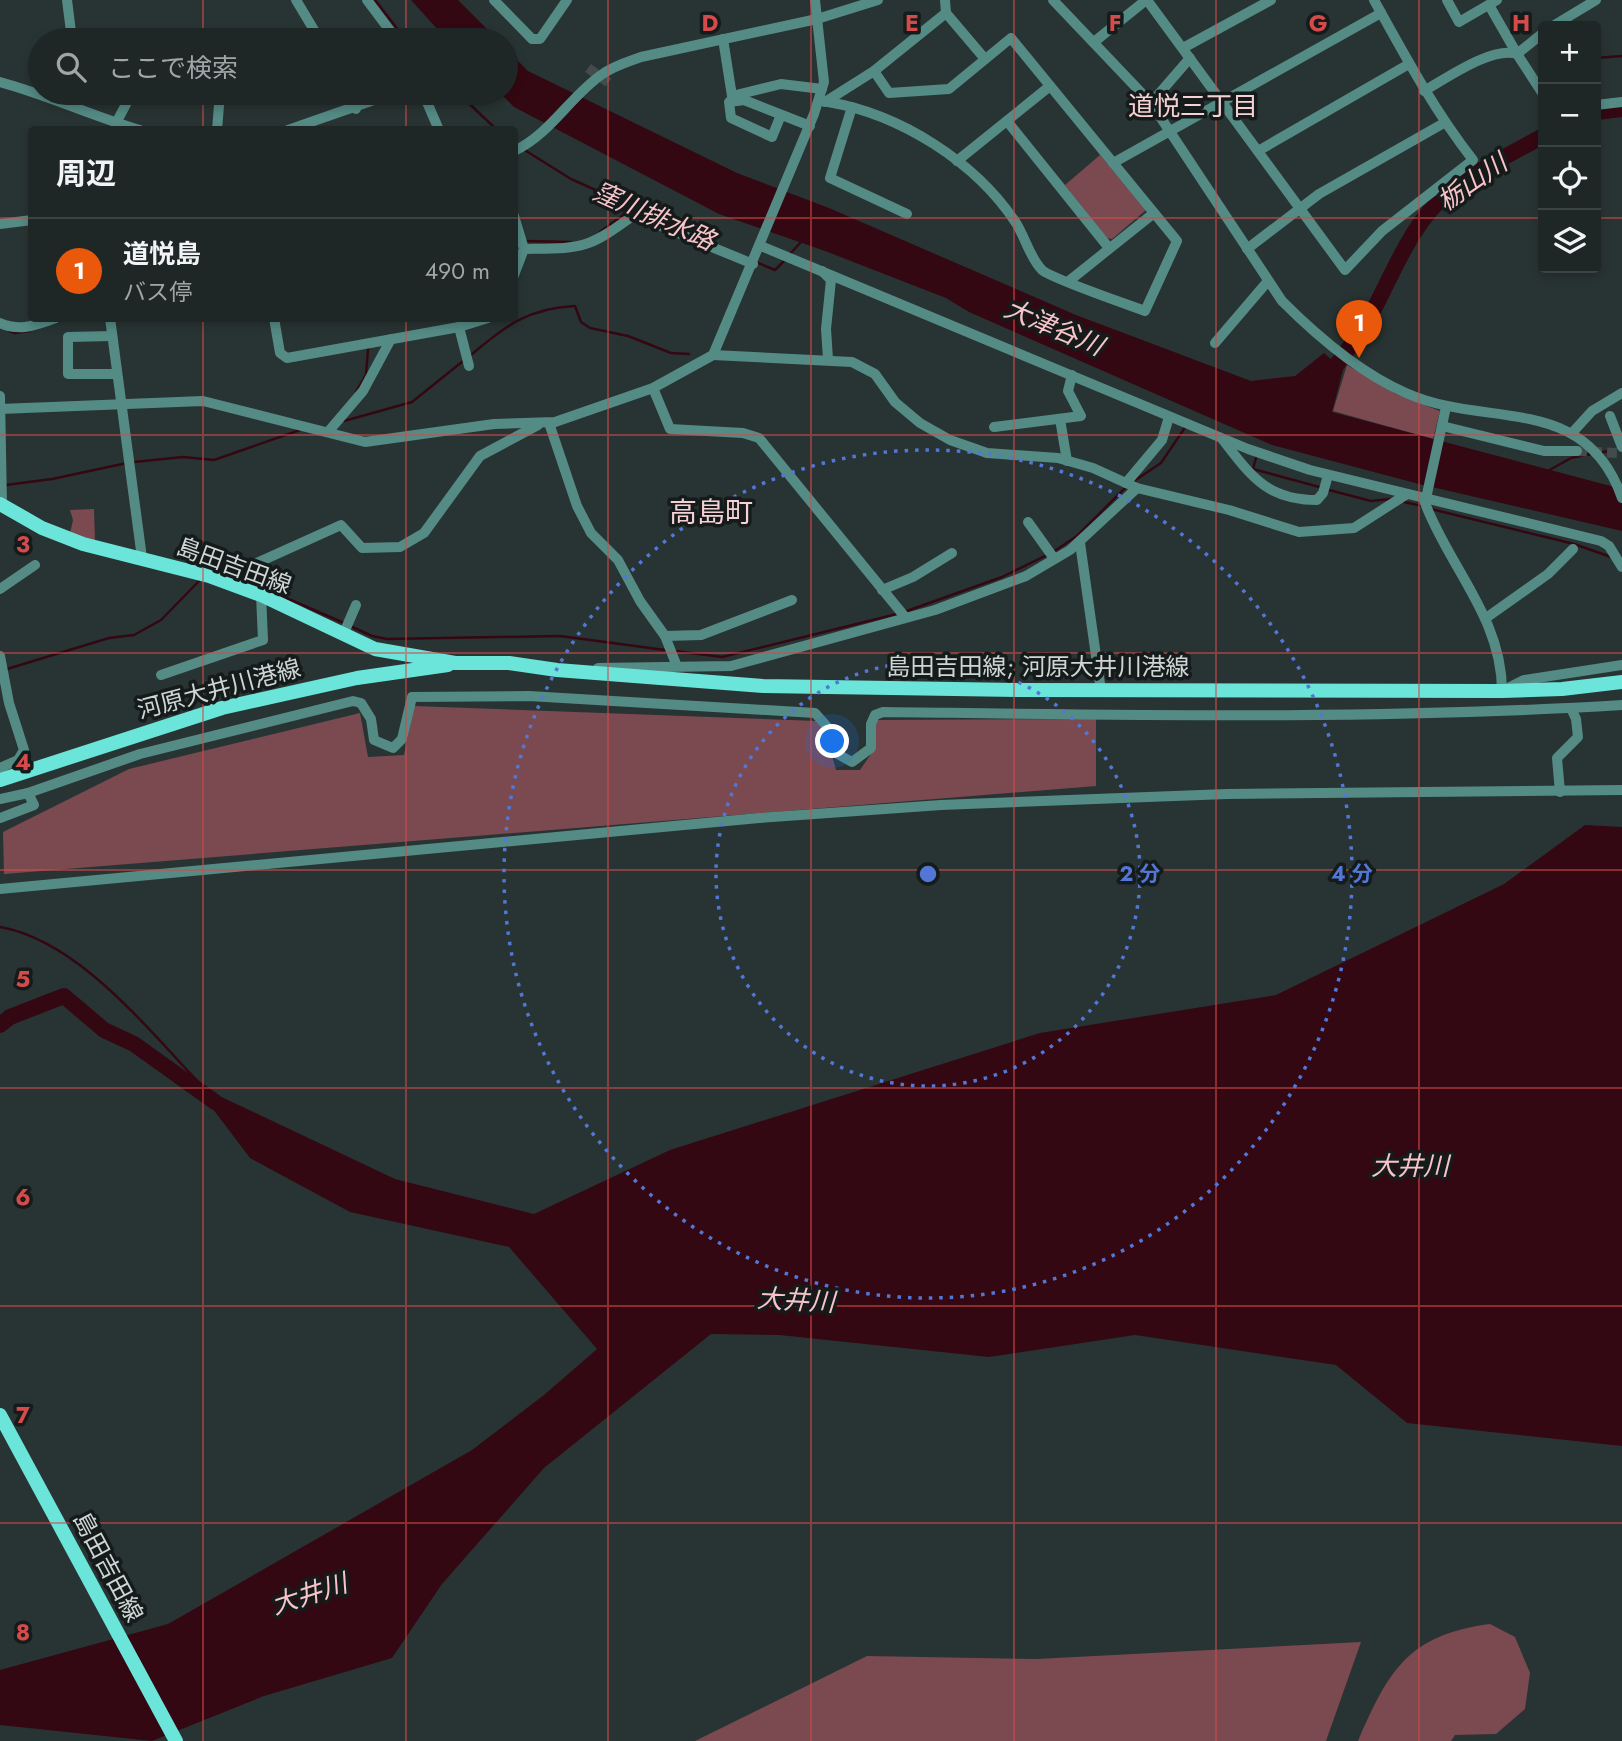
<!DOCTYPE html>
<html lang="ja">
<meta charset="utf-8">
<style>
body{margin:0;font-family:Jost,"Noto Sans JP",sans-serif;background:#2b3332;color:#f1f3f6}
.controls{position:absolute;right:21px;top:21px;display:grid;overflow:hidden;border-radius:7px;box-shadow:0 4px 10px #0003}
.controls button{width:63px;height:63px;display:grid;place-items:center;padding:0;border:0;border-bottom:2px solid #3c4443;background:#1e2726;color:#f1f3f6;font:35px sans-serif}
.you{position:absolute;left:833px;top:742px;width:24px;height:24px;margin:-18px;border:5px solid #fff;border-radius:50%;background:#1a73e8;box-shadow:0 0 0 10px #1a73e833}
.badge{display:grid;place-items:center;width:46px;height:46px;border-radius:50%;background:#ea580c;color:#fff;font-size:23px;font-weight:700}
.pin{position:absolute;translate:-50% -58px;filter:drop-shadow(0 2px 4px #0008)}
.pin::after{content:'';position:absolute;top:37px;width:24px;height:21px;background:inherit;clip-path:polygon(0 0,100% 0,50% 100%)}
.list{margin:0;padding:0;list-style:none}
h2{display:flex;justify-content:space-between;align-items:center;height:91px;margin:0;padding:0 28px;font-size:30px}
h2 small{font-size:23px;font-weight:400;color:#a1a5a7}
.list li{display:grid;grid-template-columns:46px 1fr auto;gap:21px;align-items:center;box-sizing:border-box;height:105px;padding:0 28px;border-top:2px solid #3c4443}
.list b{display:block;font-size:26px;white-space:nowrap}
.list p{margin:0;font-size:23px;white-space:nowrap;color:#a1a5a7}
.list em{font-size:23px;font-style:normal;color:#a1a5a7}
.icon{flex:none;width:38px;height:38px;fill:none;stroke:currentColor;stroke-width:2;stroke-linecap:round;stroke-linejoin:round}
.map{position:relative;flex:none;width:1622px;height:1741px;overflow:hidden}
.search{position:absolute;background:#1e2726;box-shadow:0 4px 10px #0003;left:28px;top:28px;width:490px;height:77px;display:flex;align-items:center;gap:18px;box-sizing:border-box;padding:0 24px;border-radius:38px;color:#a1a5a7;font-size:26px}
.panel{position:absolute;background:#1e2726;box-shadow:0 4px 10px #0003;left:28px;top:126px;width:490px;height:196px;border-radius:7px}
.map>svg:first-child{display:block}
</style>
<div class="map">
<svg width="1622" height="1741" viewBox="0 0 1622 1741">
<rect width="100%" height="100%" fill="#283433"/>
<g fill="#7b4950">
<path d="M1100,155L1146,210L1112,239L1107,238L1065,185Z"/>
<path d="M1347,365L1396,394L1440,411L1433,439L1333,411Z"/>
<path d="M94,509L95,542L70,534L73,520L70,510Z"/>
<path d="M414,706L818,721L827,738L836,770H860L873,751L875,720L1096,719V786L4,874L3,832L129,769L360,713L368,757L404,755Z"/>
<path d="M1490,1624L1515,1637L1530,1673L1525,1709L1496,1734L1455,1735L1451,1741H1358C1389,1670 1408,1635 1490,1624Z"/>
<path d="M1361,1642L1326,1741H695L867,1656L1037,1659Z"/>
</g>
<g fill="#340812">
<path d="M411,0H458L498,40H447Z"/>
<path d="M506,49L528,71L737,173L829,208L1076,315L1251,381L1295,376L1324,353L1343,370L1332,412L1622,489V531L1419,484L1272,445L969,312L946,298L825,251L719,214L514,107L500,93H506Z"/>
<path d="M1585,825L1622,827V1446L1407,1423L1336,1365L1135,1335L989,1357L779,1335L711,1334L544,1468L442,1584L392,1658L264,1696L152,1741L0,1725V1670L168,1624L472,1450L544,1395L597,1349L509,1247L350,1212L250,1158L194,1084L395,1179L534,1214L670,1150L1040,1033L1276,995L1504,884Z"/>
</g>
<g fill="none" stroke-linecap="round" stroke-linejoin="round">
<g stroke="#340812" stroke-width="2.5">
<path d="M375,0L406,40"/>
<path d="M1596,58L1622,56"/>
<path d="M458,93L497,130"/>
<path d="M523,149L571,179L705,239"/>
<path d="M600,232L634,207"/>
<path d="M525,241L571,242"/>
<path d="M789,255L801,242"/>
<path d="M756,262L775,270L785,260"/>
<path d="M59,321L68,318"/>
<path d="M9,331L15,333L30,331"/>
<path d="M471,355C505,326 528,308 575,306L581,322L590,328L628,336L671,353L689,354"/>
<path d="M356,392L366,375L368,349"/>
<path d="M344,421L412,402L463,361"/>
<path d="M1598,453L1619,449"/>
<path d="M1257,454L1253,469L1323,488"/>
<path d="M134,462L183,457L214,460L300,430"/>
<path d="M1546,472L1571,458L1591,454"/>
<path d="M1131,483L1161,463L1186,426"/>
<path d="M6,485L52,479L127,463"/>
<path d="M1329,490L1371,501L1391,499"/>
<path d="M1404,502L1422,506"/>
<path d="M1431,509L1574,544L1611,557"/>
<path d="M1053,552L1077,536L1126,487"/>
<path d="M211,570L225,573"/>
<path d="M238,577L344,623"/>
<path d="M904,612L1002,577L1047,555"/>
<path d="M350,626L372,636L387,639L560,636L665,650"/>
<path d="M675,651L722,657L897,614"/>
<path d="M7,669L109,638L134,635L161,620L201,579"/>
<path d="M0,927C81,941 152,1035 207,1091"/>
</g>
<g stroke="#340812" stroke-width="16">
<path d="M1596,112L1622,109"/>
<path d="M1325,381C1339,361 1355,341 1368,320C1392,278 1409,225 1447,194C1476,170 1511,154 1543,136"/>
<path d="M0,1025L10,1017L64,996L104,1030L134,1044L215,1102"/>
</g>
<g stroke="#414c4b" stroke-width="10" stroke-dasharray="10 5" stroke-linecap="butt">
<path d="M588,68L609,83"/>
<path d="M1577,451L1618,453"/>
</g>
<g stroke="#558b85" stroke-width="10">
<path d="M67,0L72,40"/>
<path d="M296,0L320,40"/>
<path d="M367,0L397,40"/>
<path d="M494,0L532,39H540L567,0"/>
<path d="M1053,0L1151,103L1282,301C1316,335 1362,374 1406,393C1486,429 1585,392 1622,498"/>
<path d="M1147,0L1345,270L1382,231L1473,160C1434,110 1405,56 1374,0"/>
<path d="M1447,0L1459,22L1497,0"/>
<path d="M1489,5L1517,54L1543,33"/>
<path d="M946,13L985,59"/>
<path d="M1553,26L1596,0"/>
<path d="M221,33V40"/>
<path d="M723,39L732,96L781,84L822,89"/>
<path d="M1094,42L1146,0"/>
<path d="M1183,48L1271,0"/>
<path d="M0,82C48,95 92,116 140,130"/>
<path d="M1424,91C1447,78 1492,46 1517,54L1543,94"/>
<path d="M347,93L356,109"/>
<path d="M423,93L439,130"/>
<path d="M825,102L874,71L946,13L945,0"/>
<path d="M828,102C900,114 976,162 1016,223C1025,237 1030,258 1042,270C1050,278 1129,305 1145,311L1177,241L1011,38L949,89L889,93L874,71"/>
<path d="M1151,103L1190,58"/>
<path d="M1596,105L1622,102"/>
<path d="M852,107L830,178L907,214"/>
<path d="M781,115L772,137L731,118L729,102L744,100L810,126"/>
<path d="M1007,121L1109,248"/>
<path d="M116,123L132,93"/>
<path d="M217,130L220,93"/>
<path d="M288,130L394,93"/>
<path d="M514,151C550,134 569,98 601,75C613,66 627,62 641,57L817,19L878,0"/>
<path d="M1258,151L1409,64"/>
<path d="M957,161L1050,86"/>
<path d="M1113,163L1381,13"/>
<path d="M514,216L524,249"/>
<path d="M0,224L32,220"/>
<path d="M761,246L1248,449L1310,470L1601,541L1609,546L1622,567"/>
<path d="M1247,249L1319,194L1444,123"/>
<path d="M822,271L831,280L826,329L828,359"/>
<path d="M514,275L524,249C583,248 586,250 634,215L753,264"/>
<path d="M1069,281L1154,213"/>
<path d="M110,318L142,558"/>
<path d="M274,318L280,353L287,358L459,327L488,318"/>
<path d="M0,323C21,332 35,325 56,318"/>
<path d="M459,327L469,366"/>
<path d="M112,336L68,337V374H116"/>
<path d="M1215,343L1268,281"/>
<path d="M713,355L852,362L875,374L895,402L920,423L950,440L987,453L1058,458L1093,468L1137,488L1229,510L1299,532L1354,528L1407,494"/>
<path d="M653,388L670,429L743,433L759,438L905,617"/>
<path d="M0,396L2,505"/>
<path d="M1446,407L1425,503C1449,567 1502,618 1502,691L1524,680L1622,665"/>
<path d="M0,409L203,401L365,442L494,424L555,422L653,388L713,355L814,114L824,82L815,0"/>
<path d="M1610,416L1622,447"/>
<path d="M1060,419L1067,461"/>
<path d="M549,423L577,506L591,533L618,560L640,601L665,636L676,664"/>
<path d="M1442,426L1544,451H1577"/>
<path d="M994,427L1081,416L1068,391L1072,375"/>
<path d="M328,432L363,391L391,339"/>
<path d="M1572,433L1592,411L1622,393"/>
<path d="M1223,440C1251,476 1267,500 1317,500L1323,493L1328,475"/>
<path d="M1126,483L1162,440L1169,417"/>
<path d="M1028,522L1053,557"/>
<path d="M1080,543L1101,691"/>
<path d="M219,580L341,525L362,548L400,547L424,533L480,456L538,425"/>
<path d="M0,589L35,565"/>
<path d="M882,590L913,577L952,553"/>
<path d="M1486,618L1548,574L1573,549"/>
<path d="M343,635L356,605"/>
<path d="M665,636L701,635L792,600"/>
<path d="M0,656L9,703L24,750L18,760L0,768"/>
<path d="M598,668L731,666L935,610L1026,576L1070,550L1137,488"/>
<path d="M161,675L263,640L261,595"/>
<path d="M1560,792L1557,758L1578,737L1576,719L1571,708"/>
<path d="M0,799L28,793L140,754L353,701L361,703L371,719L374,740L393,748L402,739L412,697L529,696L815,713L831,731L836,753L852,762L871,748V724L875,715L883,712C1129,715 1377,720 1622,705"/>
<path d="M0,818L34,805L28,793"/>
<path d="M0,889L759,818L941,805L1227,794L1622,790"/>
</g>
<g stroke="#6be5d9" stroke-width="14">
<path d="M0,504L42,528L83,544L209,576L261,595L375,649L455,663H509L557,670L763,686L1017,690L1502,691L1562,689L1622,682"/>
<path d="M0,780L222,708L357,678L448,665"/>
<path d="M0,1415L176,1741"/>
</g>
</g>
<path fill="none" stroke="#d44b4b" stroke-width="2" stroke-opacity="0.55" d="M203,0V40M406,0V40M608,0V1741M811,0V1741M1014,0V1741M1216,0V1741M1419,0V1741M203,93V130M406,93V130M0,218H32M514,218H1543M1596,218H1622M203,318V1741M406,318V1741M0,435H1622M0,653H1622M0,870H1622M0,1088H1622M0,1306H1622M0,1523H1622"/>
<g fill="none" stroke="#5277d7" stroke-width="3.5" stroke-dasharray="3.5 7">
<circle cx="928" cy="874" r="212"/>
<circle cx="928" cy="874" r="424"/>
</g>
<g text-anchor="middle" stroke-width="7" stroke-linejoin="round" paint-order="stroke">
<g font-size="24" fill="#ced6d5" stroke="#151b1a">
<text transform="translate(234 566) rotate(20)" y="8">島田吉田線</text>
<text x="1038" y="675">島田吉田線; 河原大井川港線</text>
<text transform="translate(219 689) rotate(-15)" y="8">河原大井川港線</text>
<text transform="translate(108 1567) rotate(62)" y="8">島田吉田線</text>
</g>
<g font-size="26" fill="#f5d1d5" stroke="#151b1a">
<text x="1193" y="115">道悦三丁目</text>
</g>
<g font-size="26" font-style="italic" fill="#f8c4ca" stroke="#151b1a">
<text transform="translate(1472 182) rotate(-35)" y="9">栃山川</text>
<text transform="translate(654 216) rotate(24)" y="9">窪川排水路</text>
<text transform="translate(1054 327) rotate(23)" y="9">大津谷川</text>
<text x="1410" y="1175">大井川</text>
<text transform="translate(796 1300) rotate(3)" y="9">大井川</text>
<text transform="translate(309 1594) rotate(-18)" y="9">大井川</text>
</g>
<g font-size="28" fill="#f5d1d5" stroke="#151b1a">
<text x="711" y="522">高島町</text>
</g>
</g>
<g font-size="23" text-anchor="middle" font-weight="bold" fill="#d44b4b" stroke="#151b1a" stroke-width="7" stroke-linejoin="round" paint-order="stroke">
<text x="710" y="31">D</text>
<text x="912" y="31">E</text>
<text x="1115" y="31">F</text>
<text x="1318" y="31">G</text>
<text x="1521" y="31">H</text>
<text x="23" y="552">3</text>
<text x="23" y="770">4</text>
<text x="23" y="987">5</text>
<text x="23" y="1205">6</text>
<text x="23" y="1423">7</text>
<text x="23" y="1640">8</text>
</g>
<circle cx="928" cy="874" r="10" fill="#5277d7" stroke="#151b1a" stroke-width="3.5"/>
<g font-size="21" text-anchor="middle" font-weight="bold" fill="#5277d7" stroke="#151b1a" stroke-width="7" stroke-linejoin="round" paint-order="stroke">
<text x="1140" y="881">2 分</text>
<text x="1352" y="881">4 分</text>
</g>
</svg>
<div class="controls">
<button>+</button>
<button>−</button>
<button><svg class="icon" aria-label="locate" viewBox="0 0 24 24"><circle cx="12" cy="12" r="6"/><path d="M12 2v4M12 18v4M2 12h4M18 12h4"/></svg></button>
<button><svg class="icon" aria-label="layers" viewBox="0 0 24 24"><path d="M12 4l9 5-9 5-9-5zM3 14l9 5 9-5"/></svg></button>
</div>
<div class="you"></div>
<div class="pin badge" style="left:1359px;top:358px">1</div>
<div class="search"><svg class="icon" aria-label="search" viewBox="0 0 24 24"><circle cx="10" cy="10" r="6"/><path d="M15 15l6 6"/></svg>ここで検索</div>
<section class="panel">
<h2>周辺<small></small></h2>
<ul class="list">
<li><span class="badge">1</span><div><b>道悦島</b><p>バス停</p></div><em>490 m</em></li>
</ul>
</section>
</div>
